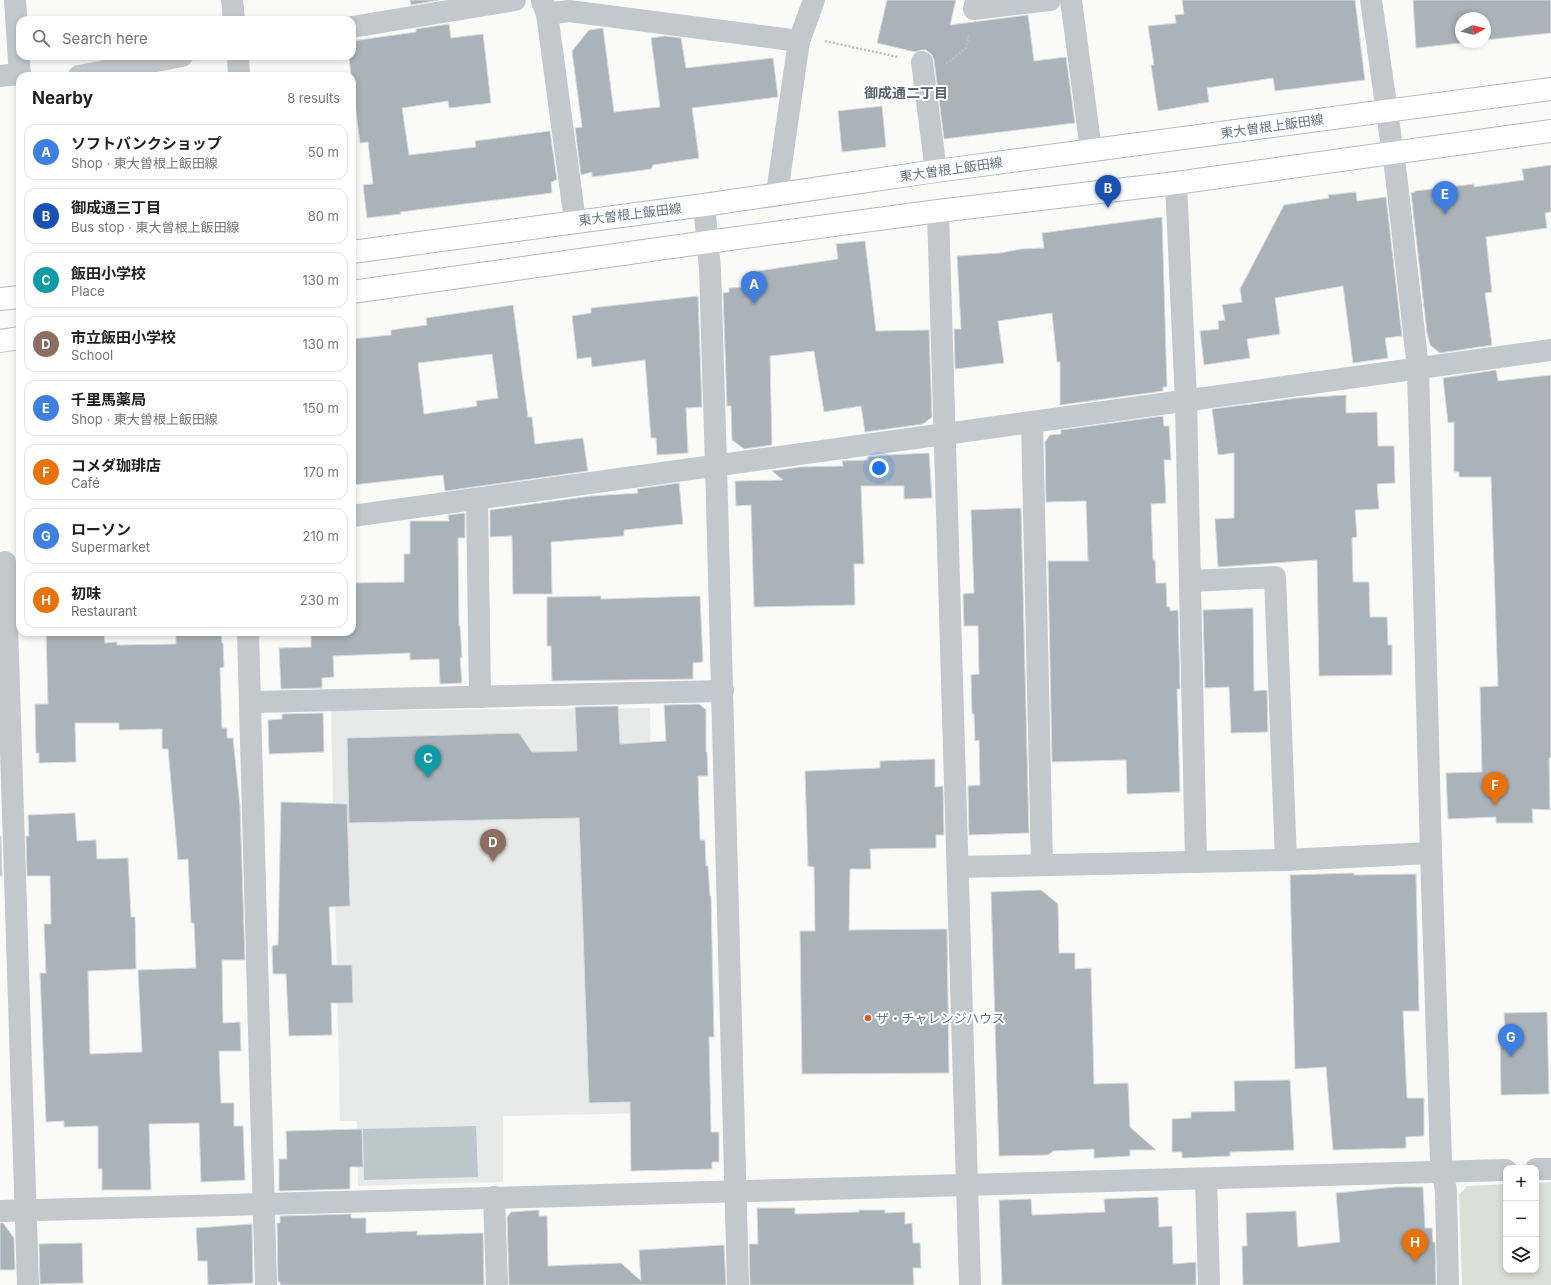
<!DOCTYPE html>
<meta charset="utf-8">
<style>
body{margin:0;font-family:Inter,"Noto Sans JP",sans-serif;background:#f2f2f2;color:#202124}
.controls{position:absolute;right:12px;bottom:12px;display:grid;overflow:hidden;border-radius:8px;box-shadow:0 2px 6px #0003}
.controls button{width:36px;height:36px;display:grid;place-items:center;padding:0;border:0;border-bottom:1px solid #e0e0e0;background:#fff;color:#202124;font:20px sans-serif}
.compass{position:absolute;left:1455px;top:12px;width:36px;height:36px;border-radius:50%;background:#fff;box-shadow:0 2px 6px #0003;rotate:83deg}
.you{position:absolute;left:879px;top:468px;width:14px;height:14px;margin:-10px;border:3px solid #fff;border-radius:50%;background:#1a73e8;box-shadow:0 0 0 6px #1a73e833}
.badge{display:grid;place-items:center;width:26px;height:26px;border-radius:50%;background:#2563eb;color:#fff;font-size:13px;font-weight:700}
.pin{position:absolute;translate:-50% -33px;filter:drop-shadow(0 1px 2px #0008)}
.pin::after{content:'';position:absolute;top:21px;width:14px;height:12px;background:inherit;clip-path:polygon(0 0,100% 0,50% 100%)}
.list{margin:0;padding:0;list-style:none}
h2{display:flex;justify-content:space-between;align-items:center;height:52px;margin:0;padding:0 16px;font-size:17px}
h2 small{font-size:13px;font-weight:400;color:#757577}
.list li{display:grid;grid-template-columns:26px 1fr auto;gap:12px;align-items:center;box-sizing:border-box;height:56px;margin:0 8px 8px;padding:0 8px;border:1px solid #e0e0e0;border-radius:12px}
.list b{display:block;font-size:15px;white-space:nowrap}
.list p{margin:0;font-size:13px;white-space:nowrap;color:#757577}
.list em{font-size:13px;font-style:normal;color:#757577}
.icon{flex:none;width:22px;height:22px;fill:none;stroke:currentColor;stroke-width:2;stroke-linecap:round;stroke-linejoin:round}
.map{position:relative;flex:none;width:1551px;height:1285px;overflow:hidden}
.search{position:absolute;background:#fff;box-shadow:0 2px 6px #0003;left:16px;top:16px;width:340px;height:44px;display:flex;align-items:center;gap:10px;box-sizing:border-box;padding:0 14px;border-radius:12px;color:#757577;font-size:15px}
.panel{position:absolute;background:#fff;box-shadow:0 2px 6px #0003;left:16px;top:72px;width:340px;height:564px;border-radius:12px}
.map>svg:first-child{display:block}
</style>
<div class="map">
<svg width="1551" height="1285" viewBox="0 0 1551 1285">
<rect width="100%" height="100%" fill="#fafaf8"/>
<path fill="#e8e9e9" d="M650,708L655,1113L503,1116V1182L358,1186L357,1121H340L331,711Z"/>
<path fill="#dadfd7" d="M1551,1182V1285H1462L1459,1195L1467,1186L1506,1184V1270H1536V1183Z"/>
<path fill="#bbc7cb" d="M476,1126L478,1177L364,1180L363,1129Z"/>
<g fill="#aab3b9" stroke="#dcdcda" fill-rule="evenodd">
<path d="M410,0H439L411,5Z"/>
<path d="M887,0H956L950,25L1028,15L1034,61L1066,57L1075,123L944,139L934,60L932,55L926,50H921L915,52L877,43Z"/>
<path d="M1182,0H1355L1365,80L1275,91L1273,78L1207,88L1209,102L1158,111L1151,65H1154L1148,26L1176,23L1175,15L1184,14Z"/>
<path d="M1413,0H1551V33L1485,40V18H1461V42H1470L1416,48Z"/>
<path d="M449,24L451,38L483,34L491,103L449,108L448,101L402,108L409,155L476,147L475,141L550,131L557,180L551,182L552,193L400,212L401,214L367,218L363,185L373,184L368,142L360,143L355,104H352V76H351L349,56H352V41L416,32V29Z"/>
<path d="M603,28L614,112L660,107L651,38L665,36L681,38L686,68L773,58L778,97L692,108L699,158L653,165L651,169L592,177V172L581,175L575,128L582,127L572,51L589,30Z"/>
<path d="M882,106L886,147L842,152L838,111Z"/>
<path d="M1551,165V212L1545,213L1547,228L1486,237L1492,292L1485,293L1492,345L1440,353L1430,345L1427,333L1411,193L1415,192V191L1474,184V187L1524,180L1522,169Z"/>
<path d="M1356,192L1357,201L1386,197L1402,336L1385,338L1388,358L1353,363L1343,286L1275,298L1280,334L1247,339L1250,358L1204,365L1200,331L1219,329L1218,321L1225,320L1222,305L1242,302L1240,289L1284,205L1329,198L1328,195Z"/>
<path d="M1162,217L1167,387H1163V391L1060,405V362H1057L1052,313L998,321L1004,363L955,369L954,329H961L957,256L1000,253L1021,249L1044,248L1042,233Z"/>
<path d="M865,241L876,331L929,330L932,417L923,424L865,432L861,406L824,412L814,351L770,356L772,445L744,449L732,440L731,406H727L723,293L729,292V288L760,286L758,271L838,259L836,244Z"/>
<path d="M698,296L702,407L686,408L688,453L657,455L656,438H651L645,360L592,367L591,357L577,359L572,316L591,313V308Z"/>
<path d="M513,305L528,417H532L535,444L583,438L588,471L445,491L443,475L352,485V339L391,335V330L427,325L426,318ZM492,354L498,398L476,401L477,406L424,414L418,363Z"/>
<path d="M1496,370L1498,381L1551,375V758H1549L1550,810L1532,809L1533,823H1496V817L1448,819L1446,773L1482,772L1480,687L1498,686L1491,477H1459V472H1454V422L1448,423L1443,378Z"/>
<path d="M1346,395V413L1377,412L1378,446H1394L1395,483L1377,484L1379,509L1355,510L1357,537L1352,538L1353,582H1369L1370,617H1387L1388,645H1392V675L1319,676L1317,560L1218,567L1215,519L1234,518V453L1218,455L1212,409L1298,398Z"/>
<path d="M1163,416L1164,426H1169L1171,460H1164L1166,503L1151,504L1153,560H1155L1156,583H1166L1167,607H1170V611L1178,610L1180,689H1177L1180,792L1127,794L1126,760L1052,762L1048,561H1088L1086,501L1046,502L1045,442L1050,435L1061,434V430Z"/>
<path d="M929,453L932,498L904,499V486H861L864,564H854L855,605L754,607L751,505L736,506L735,481L783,480L772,471L800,467L843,466L842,461L868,460V457L887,455Z"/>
<path d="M679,483L683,524L624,530V536L551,542L552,594H513L512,536L490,537V510L591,496L638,493L637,489Z"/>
<path d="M1021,508L1029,833L969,835L968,786L980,785L979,740L975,741L974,714H972L971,675L979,674L978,626H964L963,594L974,593L971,510Z"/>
<path d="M465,513V538H458L459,626H460L462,658H460L462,683L440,684L439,659L410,660V653L333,656L334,677L322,678V688L281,689L279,648L311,647V632H352V583L404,582V554H410V521H449L448,515Z"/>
<path d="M601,596V599L700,596L703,662L693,663V679L552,681L551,646H547V597Z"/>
<path d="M1253,608L1254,691L1267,690L1268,732L1231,733L1229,687L1205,688L1203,610Z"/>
<path d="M46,632H104L105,643L117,642V645L176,644V632H221L222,643H223L224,667L220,668L222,728H227V738H233L240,806L245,960H222L223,1023L240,1022L241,1051H219L221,1103H234V1126H243L245,1180L201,1182L199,1123L149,1124L151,1190H102V1169H98V1126L64,1127V1121L46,1122L40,973H46L44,924H51L50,876H27L26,836H29L28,815L75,813L77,841L96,840L97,859L128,858L131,917H135L136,969L88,971L90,1054L142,1052L138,970L196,968L194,923H191L188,859L178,860L168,749H162V729L119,730V723H75L76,762L39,763V753H36L35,704H48Z"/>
<path d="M699,704L706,710V752H707L708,776H698L700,840H705L706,866H708L710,896H711L714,1037H709L711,1132H719V1162H712V1169L631,1171L630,1102L589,1103L579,818L349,823L347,738L519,733L532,752L577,751L575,707L618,706L620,744L666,741L664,705Z"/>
<path d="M323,713L324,752L269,754L268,720L282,719V714Z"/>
<path d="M935,759V787L943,786L944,835H936V848L870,849L871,869H850L849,930L947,929L949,1073L802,1074L800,931H815L814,867L808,866L805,771L880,768V761Z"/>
<path d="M281,802L347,804L350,906L329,907L332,965H352L353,1003H331L332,1035L289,1036L286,974H273L272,946L278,945Z"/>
<path d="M0,836H1L2,876H0Z"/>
<path d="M1354,873V875L1416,874L1419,1011H1403L1407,1098H1424V1136L1406,1137V1148L1333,1150L1326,1067L1295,1069L1290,875Z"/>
<path d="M1041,890L1058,904L1059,953H1075V969L1091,968L1094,1084L1128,1083L1130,1127L1156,1150H1130V1156L1094,1158V1149L1053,1151L1048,1155L999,1156L991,892Z"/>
<path d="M1547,1012L1549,1094L1501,1095L1500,1032H1505L1504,1013Z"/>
<path d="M1290,1080L1294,1150L1230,1152V1156L1182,1158V1152H1172V1119L1191,1118V1112L1235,1111L1234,1081Z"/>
<path d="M362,1129L363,1167H350V1189L279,1191V1159H287L286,1131Z"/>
<path d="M1396,1187H1423L1425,1228H1432L1433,1242H1435L1436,1285H1243L1242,1246H1247L1246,1213L1296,1211L1298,1247L1340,1242L1336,1193Z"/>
<path d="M1158,1197L1159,1227L1172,1226L1173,1264L1196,1262V1285H1002L999,1200L1031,1199L1032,1215L1105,1212L1104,1199Z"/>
<path d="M757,1208H795V1214L859,1212V1210H885V1213L905,1212V1224L912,1223L913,1243H920L921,1268H913L914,1285H750L749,1244H758Z"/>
<path d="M539,1210V1216H547L548,1266L621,1263L641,1281L639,1250L724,1245L726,1285H509L507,1217L511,1212Z"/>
<path d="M351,1214V1218H366V1233L417,1231V1235L483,1233L484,1285H280V1282H278L277,1223H280V1216Z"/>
<path d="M0,1223H3L14,1238L15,1270H0Z"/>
<path d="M252,1224L253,1283L208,1285L207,1261H198L196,1228Z"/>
<path d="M82,1243L83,1283L40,1284L39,1244Z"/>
</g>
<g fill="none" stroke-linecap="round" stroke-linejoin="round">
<defs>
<g id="secondary">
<path d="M352,252L704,205L936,171L1551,89"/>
<path d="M352,292L708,242L938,211L1176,183L1551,131"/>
<path d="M0,299L20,297"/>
<path d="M0,341L20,338"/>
</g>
</defs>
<use href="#secondary" stroke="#b3babf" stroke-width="24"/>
<g stroke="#bbbfc2" stroke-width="2.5" stroke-dasharray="2 2" stroke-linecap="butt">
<path d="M825,41L898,57"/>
<path d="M946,63L949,62L966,48L969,34"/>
</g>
<g stroke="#c3c8cc" stroke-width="22">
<path d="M15,0L20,76"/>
<path d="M232,0L234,20"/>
<path d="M976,0L974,9L1050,0"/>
<path d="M1071,0L1091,150"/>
<path d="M1371,0L1396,175L1418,368L1431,853L1441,1161L1446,1192L1448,1285"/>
<path d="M542,1L547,14L575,221"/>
<path d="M547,14L569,11L799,41"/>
<path d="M352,27L515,0"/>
<path d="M238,56L239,76"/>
<path d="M922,62L936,171"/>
<path d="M0,76L20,74"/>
<path d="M79,76L182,56"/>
<path d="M1176,183L1186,401L1196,862"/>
<path d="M777,193L799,41L814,0"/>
<path d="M704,205L710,269L716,465L738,1285"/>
<path d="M938,211L970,1285"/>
<path d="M1032,422L1042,865"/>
<path d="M477,499L480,697"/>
<path d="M352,516L1551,350"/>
<path d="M5,562L28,1285"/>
<path d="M1190,581L1275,577L1286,860"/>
<path d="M248,632L266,1285"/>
<path d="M250,702L723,691"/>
<path d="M958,867L1286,860L1431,853"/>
<path d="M1536,1169H1551"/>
<path d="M1206,1179L1209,1285"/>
<path d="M494,1197L497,1285"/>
<path d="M0,1211C502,1197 1004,1186 1506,1170"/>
</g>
<use href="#secondary" stroke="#fff" stroke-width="22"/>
</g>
<circle fill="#e4572e" stroke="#fff" stroke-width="1.5" cx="868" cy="1018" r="4"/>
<g text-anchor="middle" stroke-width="4" stroke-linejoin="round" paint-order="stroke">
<g font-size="13" fill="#657683" stroke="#fff">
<text transform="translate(1272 126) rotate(-8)" y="5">東大曽根上飯田線</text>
<text transform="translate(951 169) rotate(-8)" y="5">東大曽根上飯田線</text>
<text transform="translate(630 214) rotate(-7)" y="5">東大曽根上飯田線</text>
</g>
<g font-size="13" fill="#657683" stroke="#fff" text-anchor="start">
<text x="876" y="1023">ザ・チャレンジハウス</text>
</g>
<g font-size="14" font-weight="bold" fill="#57646e" stroke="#fff">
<text x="906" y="98">御成通二丁目</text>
</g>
</g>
</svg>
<div class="controls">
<button>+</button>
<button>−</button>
<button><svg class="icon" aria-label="layers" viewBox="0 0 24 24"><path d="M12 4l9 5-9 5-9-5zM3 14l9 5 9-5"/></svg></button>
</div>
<svg class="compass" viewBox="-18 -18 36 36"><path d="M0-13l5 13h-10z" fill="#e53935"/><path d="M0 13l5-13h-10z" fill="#757577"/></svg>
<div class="you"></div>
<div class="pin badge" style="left:754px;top:304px;background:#3f7fe0">A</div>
<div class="pin badge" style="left:1108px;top:208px;background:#1a4fb4">B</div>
<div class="pin badge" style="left:428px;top:778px;background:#0f9aa8">C</div>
<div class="pin badge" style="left:493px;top:862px;background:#8d6e63">D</div>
<div class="pin badge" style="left:1445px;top:214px;background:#3f7fe0">E</div>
<div class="pin badge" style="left:1495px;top:805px;background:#e8710a">F</div>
<div class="pin badge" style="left:1511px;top:1057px;background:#3f7fe0">G</div>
<div class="pin badge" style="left:1415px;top:1262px;background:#e8710a">H</div>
<div class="search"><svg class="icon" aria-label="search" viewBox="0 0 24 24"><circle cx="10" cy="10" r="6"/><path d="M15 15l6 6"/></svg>Search here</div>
<section class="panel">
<h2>Nearby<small>8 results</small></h2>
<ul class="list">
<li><span class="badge" style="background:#3f7fe0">A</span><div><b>ソフトバンクショップ</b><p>Shop · 東大曽根上飯田線</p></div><em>50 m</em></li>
<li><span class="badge" style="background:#1a4fb4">B</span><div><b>御成通三丁目</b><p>Bus stop · 東大曽根上飯田線</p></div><em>80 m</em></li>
<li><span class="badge" style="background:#0f9aa8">C</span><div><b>飯田小学校</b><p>Place</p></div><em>130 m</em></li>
<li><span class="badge" style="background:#8d6e63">D</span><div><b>市立飯田小学校</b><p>School</p></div><em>130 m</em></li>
<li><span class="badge" style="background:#3f7fe0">E</span><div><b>千里馬薬局</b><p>Shop · 東大曽根上飯田線</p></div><em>150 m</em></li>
<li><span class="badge" style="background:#e8710a">F</span><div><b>コメダ珈琲店</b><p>Café</p></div><em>170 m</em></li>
<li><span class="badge" style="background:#3f7fe0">G</span><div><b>ローソン</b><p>Supermarket</p></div><em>210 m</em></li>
<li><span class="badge" style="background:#e8710a">H</span><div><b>初味</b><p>Restaurant</p></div><em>230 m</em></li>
</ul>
</section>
</div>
